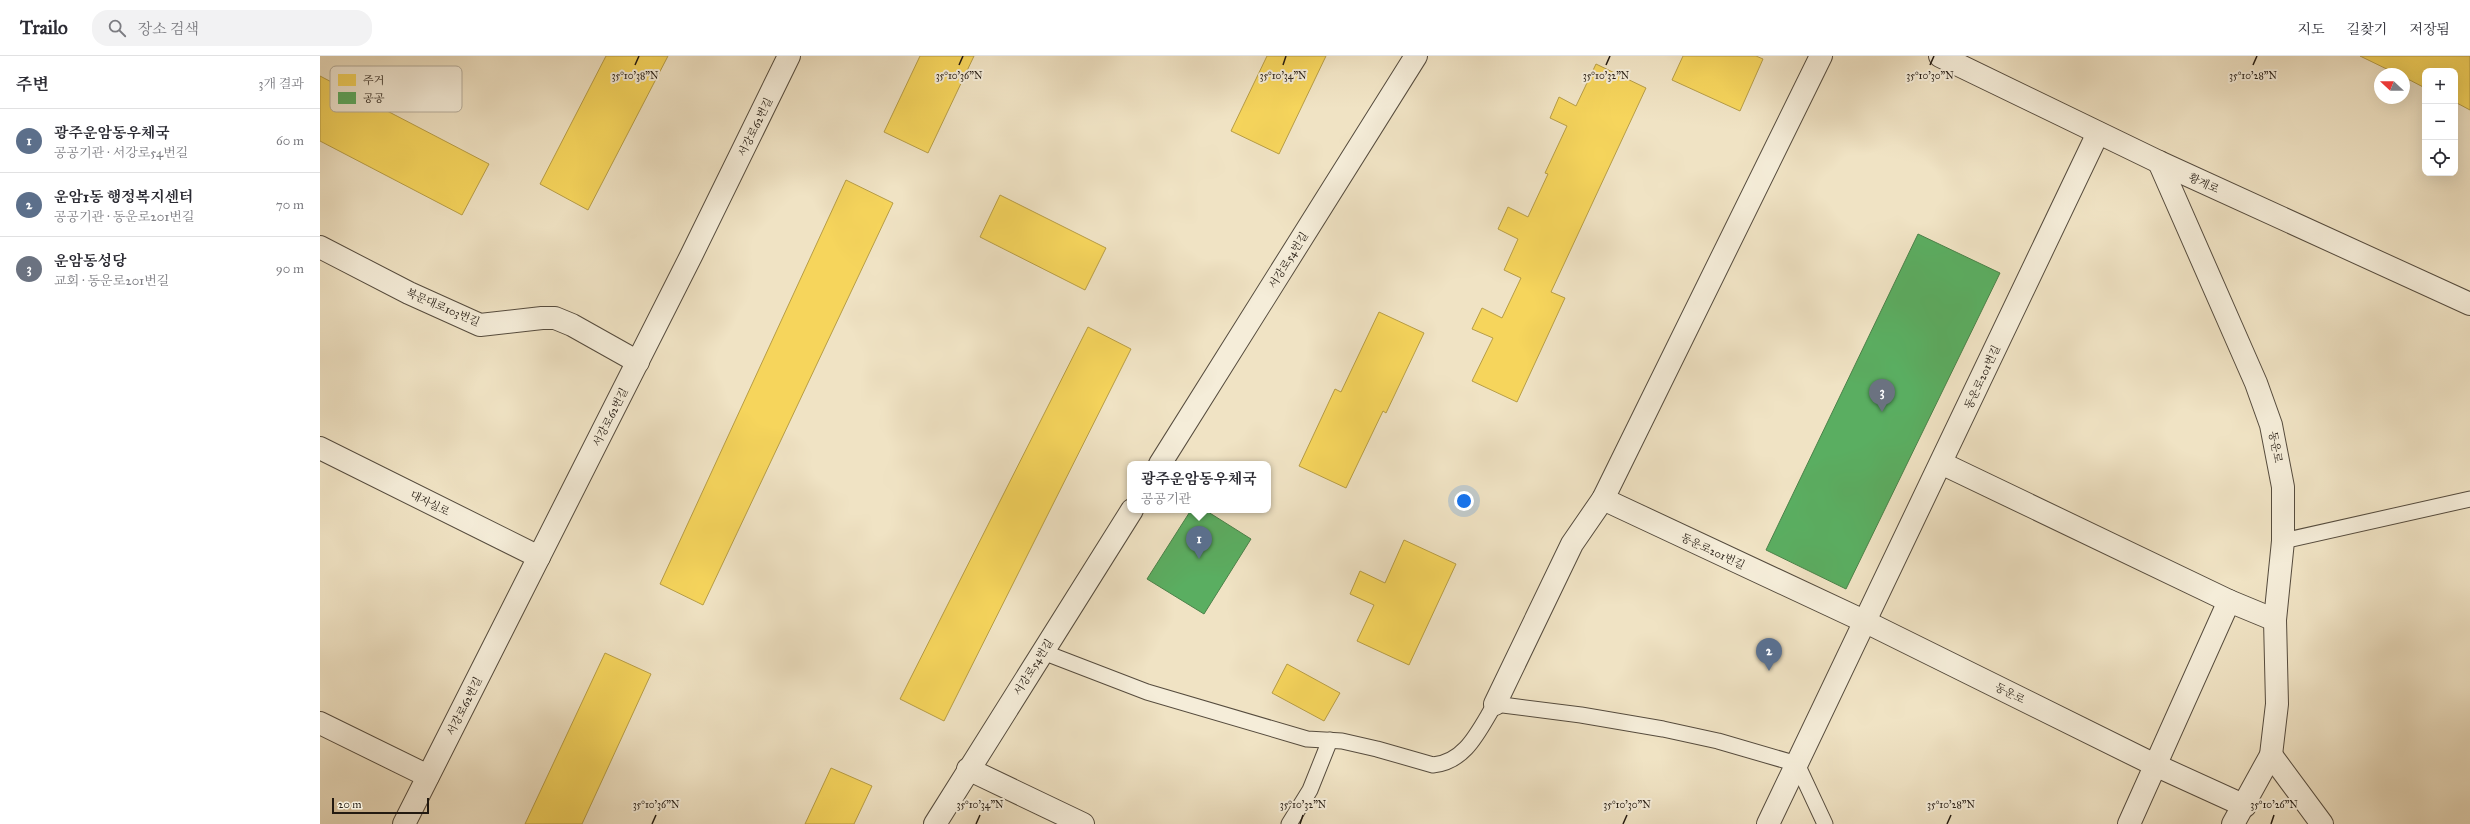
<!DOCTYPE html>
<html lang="ko">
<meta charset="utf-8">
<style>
body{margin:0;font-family:"IM FELL Great Primer","Noto Serif KR",serif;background:#f2f2f3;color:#2b2b33}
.controls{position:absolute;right:12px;top:12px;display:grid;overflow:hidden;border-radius:8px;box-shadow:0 4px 16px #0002}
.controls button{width:36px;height:36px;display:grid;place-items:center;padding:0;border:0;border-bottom:1px solid #e1e1e2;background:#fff;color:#2b2b33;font:20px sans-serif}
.compass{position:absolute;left:2054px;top:12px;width:36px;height:36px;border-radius:50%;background:#fff;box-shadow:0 4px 16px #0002;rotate:292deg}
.scale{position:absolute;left:12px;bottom:10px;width:97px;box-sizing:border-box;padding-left:4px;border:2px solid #231a11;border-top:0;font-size:11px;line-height:14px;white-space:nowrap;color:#231a11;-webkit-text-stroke:3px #f5edd9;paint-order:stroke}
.you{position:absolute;left:1144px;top:445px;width:14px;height:14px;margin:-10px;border:3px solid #fff;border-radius:50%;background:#1a73e8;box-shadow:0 0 0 6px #1a73e833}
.badge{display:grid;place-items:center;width:26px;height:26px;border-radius:50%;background:#ea580c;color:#fff;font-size:13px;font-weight:700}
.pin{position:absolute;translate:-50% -33px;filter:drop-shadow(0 1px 2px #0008)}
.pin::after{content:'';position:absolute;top:21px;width:14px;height:12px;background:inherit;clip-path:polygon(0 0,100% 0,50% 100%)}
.popup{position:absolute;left:807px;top:405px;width:144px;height:52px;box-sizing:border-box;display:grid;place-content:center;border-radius:8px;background:#fff;filter:drop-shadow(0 1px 3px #0005);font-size:13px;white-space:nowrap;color:#7c7c81}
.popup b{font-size:15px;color:#2b2b33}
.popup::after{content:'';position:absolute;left:50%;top:100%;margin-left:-8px;border:8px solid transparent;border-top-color:#fff}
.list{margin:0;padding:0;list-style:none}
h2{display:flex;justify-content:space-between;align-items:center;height:52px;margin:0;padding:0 16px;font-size:17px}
h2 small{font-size:13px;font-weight:400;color:#7c7c81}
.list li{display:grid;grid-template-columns:26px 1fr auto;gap:12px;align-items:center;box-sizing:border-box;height:64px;padding:0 16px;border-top:1px solid #e1e1e2}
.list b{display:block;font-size:15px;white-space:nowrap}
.list p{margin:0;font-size:13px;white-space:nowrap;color:#7c7c81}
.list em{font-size:13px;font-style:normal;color:#7c7c81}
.icon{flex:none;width:22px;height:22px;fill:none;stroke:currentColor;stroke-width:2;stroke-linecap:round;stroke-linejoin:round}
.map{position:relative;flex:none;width:2150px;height:768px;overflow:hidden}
header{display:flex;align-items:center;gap:24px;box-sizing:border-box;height:56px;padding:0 20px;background:#fff;border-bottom:1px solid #e1e1e2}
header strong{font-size:19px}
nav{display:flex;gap:22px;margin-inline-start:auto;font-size:14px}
.search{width:280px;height:36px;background:#f2f2f3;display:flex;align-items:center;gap:10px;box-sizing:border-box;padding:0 14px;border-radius:16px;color:#7c7c81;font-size:15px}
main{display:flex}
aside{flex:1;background:#fff}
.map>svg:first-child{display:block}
</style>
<header>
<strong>Trailo</strong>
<div class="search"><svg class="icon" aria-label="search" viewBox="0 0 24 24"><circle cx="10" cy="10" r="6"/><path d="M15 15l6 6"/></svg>장소 검색</div>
<nav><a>지도</a><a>길찾기</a><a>저장됨</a></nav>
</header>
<main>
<aside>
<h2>주변<small>3개 결과</small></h2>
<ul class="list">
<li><span class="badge" style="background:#5c6f8a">1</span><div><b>광주운암동우체국</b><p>공공기관 · 서강로54번길</p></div><em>60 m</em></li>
<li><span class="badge" style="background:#5c6f8a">2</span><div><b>운암1동 행정복지센터</b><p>공공기관 · 동운로201번길</p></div><em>70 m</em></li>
<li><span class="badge" style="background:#6b7280">3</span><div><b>운암동성당</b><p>교회 · 동운로201번길</p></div><em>90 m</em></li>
</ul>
</aside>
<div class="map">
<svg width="2150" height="768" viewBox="0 0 2150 768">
<rect width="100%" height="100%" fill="#f0e3c4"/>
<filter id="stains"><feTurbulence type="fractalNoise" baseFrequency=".005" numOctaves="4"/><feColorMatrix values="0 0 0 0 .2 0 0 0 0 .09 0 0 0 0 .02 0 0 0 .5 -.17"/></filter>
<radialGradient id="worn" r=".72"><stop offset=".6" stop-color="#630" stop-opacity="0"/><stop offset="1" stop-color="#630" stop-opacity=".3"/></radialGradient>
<g fill="#f6d55c" stroke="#b79d46">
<path d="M286,0H348L268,154L220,128Z"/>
<path d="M600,0H654L608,97L564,76Z"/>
<path d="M947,0H1006L959,98L911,75Z"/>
<path d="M1363,0H1436L1443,3L1420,55L1352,24Z"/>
<path d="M2040,0H2150V54L2135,46V15H2105V32L2084,21V18H2077Z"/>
<path d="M1276,8L1326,32L1231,236L1245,242L1197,346L1152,325L1173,282L1152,273L1162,252L1182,262L1201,222L1184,214L1198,183L1178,173L1188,151L1208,161L1228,118L1225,117L1247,70L1230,62L1239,41L1256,50Z"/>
<path d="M0,20L169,108L142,159L0,85Z"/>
<path d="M526,124L573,147L383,549L340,528Z"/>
<path d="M680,139L786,192L765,234L660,181Z"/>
<path d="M1059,256L1104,277L1066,357L1063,355L1026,432L979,410L1015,333L1021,336Z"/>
<path d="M768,271L811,293L624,665L580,643Z"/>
<path d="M1084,484L1136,508L1089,609L1037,585L1054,549L1030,538L1040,515L1065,527Z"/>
<path d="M285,597L331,618L262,768H205Z"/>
<path d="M967,608L1020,637L1004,665L952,637Z"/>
<path d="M511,712L552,730L534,768H485Z"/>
</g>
<g fill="#5aae61" stroke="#4a8249">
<path d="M1598,178L1680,217L1526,533L1446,494Z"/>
<path d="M871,454H885L931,483L884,558L827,523Z"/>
</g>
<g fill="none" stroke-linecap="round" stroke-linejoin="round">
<defs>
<g id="lane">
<path d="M1963,485L2150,443"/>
<path d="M723,596L827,636L987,683L1022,685L1057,693L1113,709C1146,706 1159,674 1175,648L1261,659L1343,673L1398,685L1477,708L1505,768"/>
<path d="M969,768L990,734L1010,684"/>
</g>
<g id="street">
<path d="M1620,0L1839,106L2150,248"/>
<path d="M1839,106L1936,327L1951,369L1963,431V485L1955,564L1957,648L1951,699L1913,768"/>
<path d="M0,191L89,237L160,269L222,262H235L252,269L318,306"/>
<path d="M0,392L219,501"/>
<path d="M1621,407L1909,545"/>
<path d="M840,408L1096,0"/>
<path d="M1283,443L1546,566L1835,709L1925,750"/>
<path d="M1175,648L1252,488L1283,443L1501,0"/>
<path d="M0,667L108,720"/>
<path d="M1951,699L2002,768"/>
<path d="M648,713L763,768"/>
<path d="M84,768L372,198L469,0"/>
<path d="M615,768L812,454"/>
<path d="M1448,768L1778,77"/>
<path d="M1809,768L1909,545L1955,564"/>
</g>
</defs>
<use href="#lane" stroke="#564c3e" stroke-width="17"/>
<use href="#street" stroke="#564c3e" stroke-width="24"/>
<use href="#lane" stroke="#f5edd9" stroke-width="15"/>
<use href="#street" stroke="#f5edd9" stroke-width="22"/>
</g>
<path fill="none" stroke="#231a11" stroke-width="1.5" d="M315,9L319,0M639,9L643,0M963,9L966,0M1286,9L1290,0M1610,9L1614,0M1933,9L1937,0M332,768L336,759M656,768L660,759M980,768L983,759M1303,768L1307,759M1627,768L1631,759M1951,768L1954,759"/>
<g text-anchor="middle" stroke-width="4" stroke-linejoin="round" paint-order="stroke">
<g font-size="11" fill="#231a11" stroke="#f5edd9">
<text transform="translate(435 71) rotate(-64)" y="4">서강로62번길</text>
<text transform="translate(1884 127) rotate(25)" y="4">황계로</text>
<text transform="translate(968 204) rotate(-58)" y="4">서강로54번길</text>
<text transform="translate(123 251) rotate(23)" y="4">북문대로103번길</text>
<text transform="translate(1662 321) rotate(-65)" y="4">동운로201번길</text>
<text transform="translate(290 361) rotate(-63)" y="4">서강로62번길</text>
<text transform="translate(1956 391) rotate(79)" y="4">동운로</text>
<text transform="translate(110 447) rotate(26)" y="4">대자실로</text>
<text transform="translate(1393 495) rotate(25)" y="4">동운로201번길</text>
<text transform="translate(713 611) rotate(-58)" y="4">서강로54번길</text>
<text transform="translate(1690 637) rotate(26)" y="4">동운로</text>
<text transform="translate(144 650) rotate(-63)" y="4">서강로62번길</text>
</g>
</g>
<rect x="10" y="10" width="132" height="46" rx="6" fill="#f5edd9" stroke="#b6ae9d" stroke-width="1"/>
<rect x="18" y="18" width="18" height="12" fill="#f6d55c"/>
<rect x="18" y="36" width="18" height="12" fill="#5aae61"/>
<g font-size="11" fill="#231a11">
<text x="43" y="28">주거</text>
<text x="43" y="46">공공</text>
</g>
<g font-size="10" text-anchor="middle" fill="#231a11" stroke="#f5edd9" stroke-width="4" stroke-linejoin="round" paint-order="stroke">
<text x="315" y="23">35°10'38"N</text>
<text x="639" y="23">35°10'36"N</text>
<text x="963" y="23">35°10'34"N</text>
<text x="1286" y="23">35°10'32"N</text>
<text x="1610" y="23">35°10'30"N</text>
<text x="1933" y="23">35°10'28"N</text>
<text x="336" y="752">35°10'36"N</text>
<text x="660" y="752">35°10'34"N</text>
<text x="983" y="752">35°10'32"N</text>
<text x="1307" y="752">35°10'30"N</text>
<text x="1631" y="752">35°10'28"N</text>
<text x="1954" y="752">35°10'26"N</text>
</g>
<rect width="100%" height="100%" filter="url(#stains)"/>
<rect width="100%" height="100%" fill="url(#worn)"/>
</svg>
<div class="controls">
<button>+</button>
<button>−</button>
<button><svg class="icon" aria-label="locate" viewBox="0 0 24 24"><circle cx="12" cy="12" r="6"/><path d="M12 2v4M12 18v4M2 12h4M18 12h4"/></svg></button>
</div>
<svg class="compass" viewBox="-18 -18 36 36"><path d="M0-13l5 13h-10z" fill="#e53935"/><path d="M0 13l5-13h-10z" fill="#7c7c81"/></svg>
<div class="scale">20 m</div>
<div class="you"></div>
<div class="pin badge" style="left:879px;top:503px;background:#5c6f8a">1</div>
<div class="popup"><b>광주운암동우체국</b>공공기관</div>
<div class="pin badge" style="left:1449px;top:615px;background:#5c6f8a">2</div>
<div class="pin badge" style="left:1562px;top:356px;background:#6b7280">3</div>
</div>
</main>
